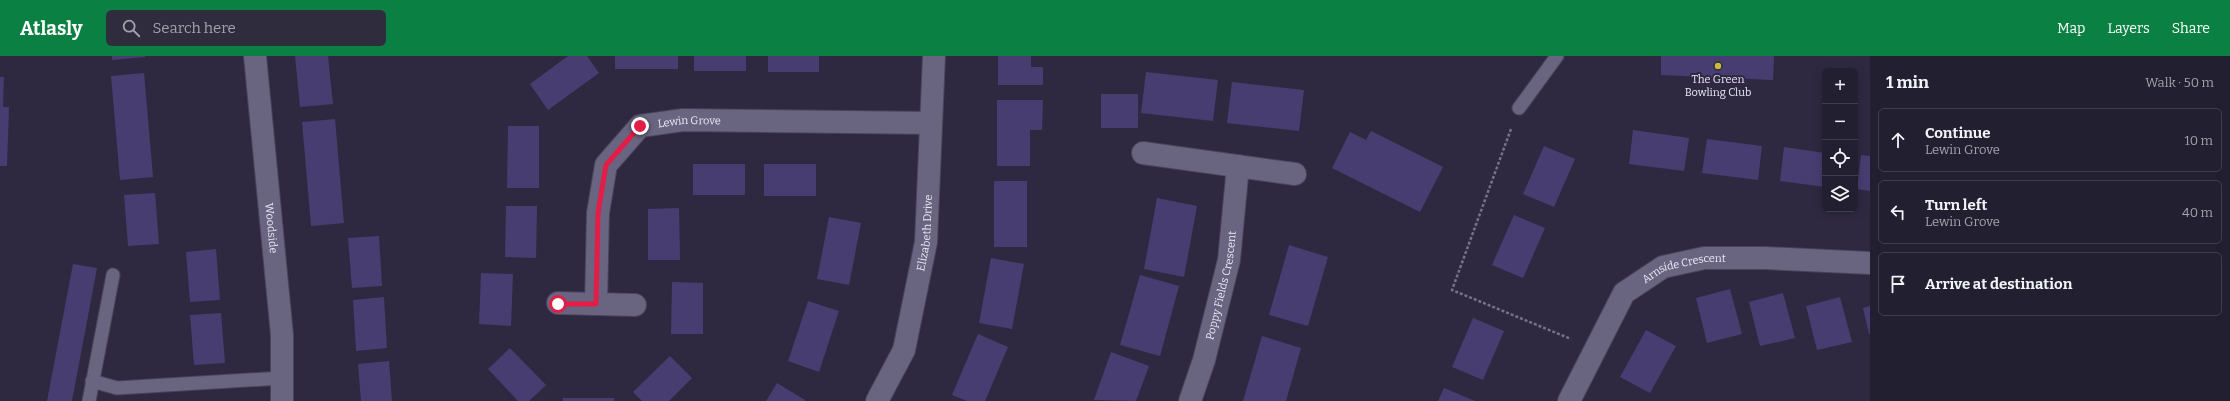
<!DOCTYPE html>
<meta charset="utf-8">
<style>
body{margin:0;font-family:Bitter,serif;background:#2e2c3d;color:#f1f3f6}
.controls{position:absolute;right:12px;top:12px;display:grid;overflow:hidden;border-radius:6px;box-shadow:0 2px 10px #0003}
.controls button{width:36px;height:36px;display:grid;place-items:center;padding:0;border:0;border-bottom:1px solid #3f3d4d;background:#221f31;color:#f1f3f6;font:20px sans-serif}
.stop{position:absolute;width:12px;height:12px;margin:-9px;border:3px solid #e11d48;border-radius:50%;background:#fff}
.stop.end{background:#e11d48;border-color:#fff;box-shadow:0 1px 4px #0008}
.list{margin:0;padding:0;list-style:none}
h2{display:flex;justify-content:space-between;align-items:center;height:52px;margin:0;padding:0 16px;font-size:17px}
h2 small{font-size:13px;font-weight:400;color:#a2a2ab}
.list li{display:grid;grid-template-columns:26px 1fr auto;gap:12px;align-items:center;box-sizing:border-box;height:64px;margin:0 8px 8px;padding:0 8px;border:1px solid #3f3d4d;border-radius:6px}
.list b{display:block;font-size:15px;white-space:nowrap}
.list p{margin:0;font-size:13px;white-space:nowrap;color:#a2a2ab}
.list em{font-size:13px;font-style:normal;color:#a2a2ab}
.icon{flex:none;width:22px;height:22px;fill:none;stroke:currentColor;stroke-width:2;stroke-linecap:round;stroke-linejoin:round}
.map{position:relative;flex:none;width:1870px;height:345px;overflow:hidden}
header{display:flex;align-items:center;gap:24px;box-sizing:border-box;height:56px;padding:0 20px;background:#0b8043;color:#fff}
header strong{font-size:19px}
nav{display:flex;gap:22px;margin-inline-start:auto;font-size:14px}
.search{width:280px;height:36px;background:#2e2c3d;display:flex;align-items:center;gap:10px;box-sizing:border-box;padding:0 14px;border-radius:6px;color:#a2a2ab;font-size:15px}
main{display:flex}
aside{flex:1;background:#221f31}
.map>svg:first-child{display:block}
</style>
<header>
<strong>Atlasly</strong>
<div class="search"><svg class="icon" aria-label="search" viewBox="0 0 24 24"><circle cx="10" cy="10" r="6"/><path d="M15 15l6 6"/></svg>Search here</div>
<nav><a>Map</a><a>Layers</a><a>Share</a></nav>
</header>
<main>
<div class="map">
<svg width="1870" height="345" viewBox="0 0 1870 345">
<rect width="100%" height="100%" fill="#2e2941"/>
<g fill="#483d70">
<path d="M112,0H145V1L112,4Z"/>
<path d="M295,0H328L333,48L300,51Z"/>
<path d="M568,0H587L599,17L548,54L530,28Z"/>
<rect x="615" y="0" width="63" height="13"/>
<rect x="694" y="0" width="52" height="15"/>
<rect x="768" y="0" width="51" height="16"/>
<path d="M998,0H1031V11H1043V29H998Z"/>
<path d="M1661,0H1774L1773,24L1661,19Z"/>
<path d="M1146,16L1218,24L1213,65L1141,57Z"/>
<path d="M144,17L153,121L120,124L111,20Z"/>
<path d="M0,21H4L3,51H9L7,110H0Z"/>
<path d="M1232,26L1304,34L1299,75L1227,67Z"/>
<rect x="1101" y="38" width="37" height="34"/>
<path d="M997,44H1043L1042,74H1030V110H997Z"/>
<path d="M335,63L344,167L311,170L302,66Z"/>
<path d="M508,70H539V132H507Z"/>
<path d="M1633,74L1689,82L1684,115L1629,108Z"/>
<path d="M1371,75L1443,111L1420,156L1332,112L1350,76L1366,84Z"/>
<path d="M1707,83L1762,90L1758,124L1702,117Z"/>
<path d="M1544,90L1575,103L1554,151L1523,138Z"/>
<path d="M1784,91L1825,97V131L1780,125Z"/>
<path d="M1861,99L1870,100V135L1857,133Z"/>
<rect x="693" y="108" width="52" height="31"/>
<rect x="764" y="108" width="52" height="32"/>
<rect x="994" y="125" width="33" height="66"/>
<path d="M155,137L159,188L128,190L124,139Z"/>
<path d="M1157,142L1197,150L1184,221L1144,213Z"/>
<path d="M506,150H537L536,202L505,201Z"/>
<path d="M679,152L680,204H648V153Z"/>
<path d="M1514,159L1545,172L1523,222L1492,209Z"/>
<path d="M829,161L861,167L849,229L817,223Z"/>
<path d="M379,180L382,230L352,232L348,182Z"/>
<path d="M1289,189L1328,201L1308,270L1269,259Z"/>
<path d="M216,193L220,244L190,246L186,196Z"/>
<path d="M991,202L1024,208L1012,273L979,267Z"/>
<path d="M73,208L97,212L72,345H47Z"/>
<path d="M481,217L513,218L511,270L479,268Z"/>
<path d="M1140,219L1179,230L1160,300L1120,289Z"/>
<path d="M672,226L703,227V278H671Z"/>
<path d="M1730,233L1742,278L1707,287L1696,242Z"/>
<path d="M1783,237L1795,282L1760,290L1749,246Z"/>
<path d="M384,241L387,292L356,295L353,244Z"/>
<path d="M1840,241L1852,286L1817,294L1806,250Z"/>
<path d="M808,245L839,255L819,316L788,305Z"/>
<path d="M1870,250V278H1869L1863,252Z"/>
<path d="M221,257L225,307L194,309L190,259Z"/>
<path d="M1473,262L1504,275L1483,324L1452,311Z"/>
<path d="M1646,274L1676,290L1650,337L1620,321Z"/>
<path d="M978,278L1008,291L985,345H967L952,339Z"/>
<path d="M1262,280L1301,292L1286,345H1243Z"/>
<path d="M510,292L546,329L529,345H518L488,313Z"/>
<path d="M1111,296L1149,310L1136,345L1094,344Z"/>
<path d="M670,300L692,322L669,345H642L633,336Z"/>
<path d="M389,305L392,345H361L358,308Z"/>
<path d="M777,327L805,344L804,345H766Z"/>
<path d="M1444,332L1475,345H1438Z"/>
<rect x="563" y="342" width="51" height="3"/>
</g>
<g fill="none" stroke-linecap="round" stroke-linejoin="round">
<defs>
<g id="service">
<path d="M1519,52L1557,0"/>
<path d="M92,325L117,332L282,322"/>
<path d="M89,345L113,219"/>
</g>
<g id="minor">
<path id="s1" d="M255,0L282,279V345"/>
<path d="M1143,97L1295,118"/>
<path d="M558,247L635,249"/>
<path id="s2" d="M596,248L598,157L606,109L640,70L683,64L931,67"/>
<path id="s3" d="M877,345L904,294L926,186L934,0"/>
<path id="s4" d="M1190,345L1204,304L1229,204L1238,110"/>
<path id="s5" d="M1569,345L1624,237L1663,211L1704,202H1765L1870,207"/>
</g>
</defs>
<use href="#service" stroke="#494459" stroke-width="15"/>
<use href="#minor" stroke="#494459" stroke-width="24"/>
<path stroke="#767287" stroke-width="2.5" stroke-dasharray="3 2" stroke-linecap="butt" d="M1511,73L1452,234L1571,283"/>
<use href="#service" stroke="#69647f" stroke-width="13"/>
<use href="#minor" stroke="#69647f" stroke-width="22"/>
</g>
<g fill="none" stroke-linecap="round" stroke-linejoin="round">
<path stroke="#e11d48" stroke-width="5" d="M558,248H596L598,157L606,109L640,70"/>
</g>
<circle fill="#cbba39" stroke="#2e2941" stroke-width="1.5" cx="1718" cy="10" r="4"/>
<g text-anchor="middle" stroke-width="4" stroke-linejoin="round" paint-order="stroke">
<g font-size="11" fill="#e9e7f7" stroke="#2e2941">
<text x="1718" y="27">The Green<tspan x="1718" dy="13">Bowling Club</tspan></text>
</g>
<g font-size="11" fill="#e9e7f7" stroke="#2e2941">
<text dy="4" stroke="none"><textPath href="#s2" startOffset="241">Lewin Grove</textPath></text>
<text dy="4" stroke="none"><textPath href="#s1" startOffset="173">Woodside</textPath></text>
<text dy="4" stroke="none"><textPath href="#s3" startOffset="177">Elizabeth Drive</textPath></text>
<text dy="4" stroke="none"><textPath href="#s5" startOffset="188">Arnside Crescent</textPath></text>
<text dy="4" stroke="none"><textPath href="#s4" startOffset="120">Poppy Fields Crescent</textPath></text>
</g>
</g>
</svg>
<div class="controls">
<button>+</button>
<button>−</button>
<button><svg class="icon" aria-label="locate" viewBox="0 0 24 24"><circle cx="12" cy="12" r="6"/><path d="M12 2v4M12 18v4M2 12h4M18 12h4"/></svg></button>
<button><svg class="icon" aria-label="layers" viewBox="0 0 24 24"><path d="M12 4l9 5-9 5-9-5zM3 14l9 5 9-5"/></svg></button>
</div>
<div class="stop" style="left:558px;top:248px"></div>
<div class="stop end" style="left:640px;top:70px"></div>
</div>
<aside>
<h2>1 min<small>Walk · 50 m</small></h2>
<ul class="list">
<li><svg class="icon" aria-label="ahead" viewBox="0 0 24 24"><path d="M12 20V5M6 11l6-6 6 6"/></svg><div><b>Continue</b><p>Lewin Grove</p></div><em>10 m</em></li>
<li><svg class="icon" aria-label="left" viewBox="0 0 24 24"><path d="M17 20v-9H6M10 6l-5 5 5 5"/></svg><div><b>Turn left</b><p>Lewin Grove</p></div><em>40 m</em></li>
<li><svg class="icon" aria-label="arrive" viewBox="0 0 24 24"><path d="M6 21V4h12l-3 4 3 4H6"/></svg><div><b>Arrive at destination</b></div></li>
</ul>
</aside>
</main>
